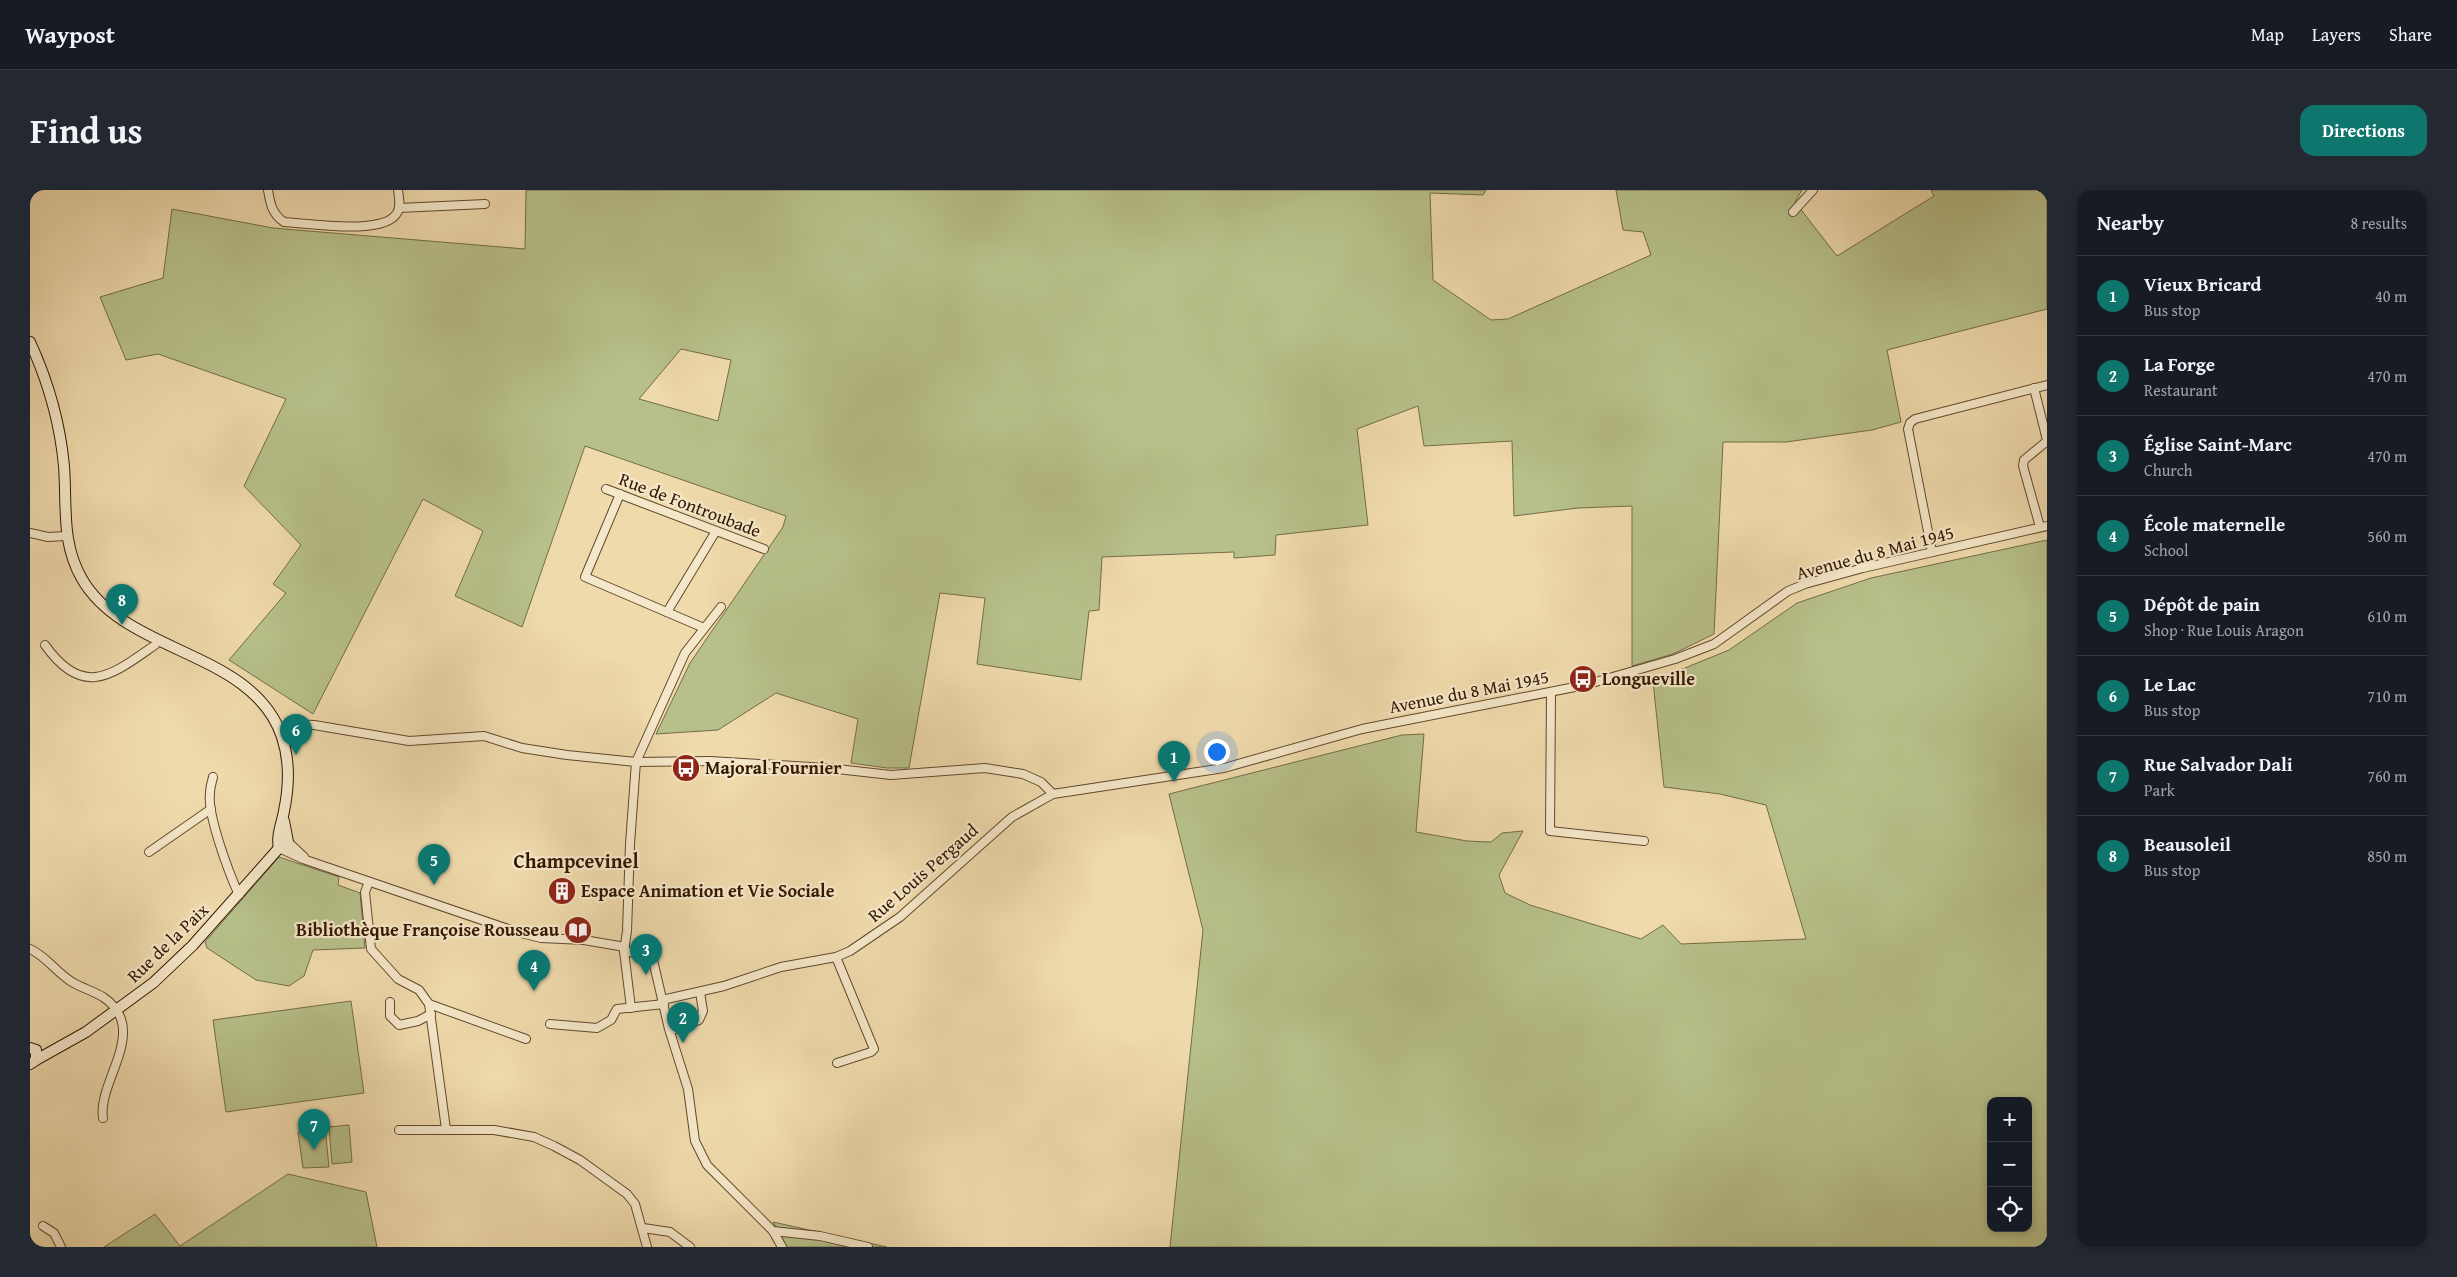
<!DOCTYPE html>
<meta charset="utf-8">
<style>
body{margin:0;font-family:"Gentium Book Plus",serif;background:#242831;color:#f1f3f6}
.controls{position:absolute;right:15px;bottom:15px;display:grid;overflow:hidden;border-radius:10px;box-shadow:0 2px 8px #0003}
.controls button{width:45px;height:45px;display:grid;place-items:center;padding:0;border:0;border-bottom:1px solid #363941;background:#171b24;color:#f1f3f6;font:25px sans-serif}
.you{position:absolute;left:1186px;top:561px;width:18px;height:18px;margin:-12px;border:4px solid #fff;border-radius:50%;background:#1a73e8;box-shadow:0 0 0 8px #1a73e833}
.badge{display:grid;place-items:center;width:32px;height:32px;border-radius:50%;background:#0f766e;color:#fff;font-size:16px;font-weight:700}
.pin{position:absolute;translate:-50% -41px;filter:drop-shadow(0 1px 2px #0008)}
.pin::after{content:'';position:absolute;top:26px;width:18px;height:15px;background:inherit;clip-path:polygon(0 0,100% 0,50% 100%)}
.list{margin:0;padding:0;list-style:none}
h2{display:flex;justify-content:space-between;align-items:center;height:65px;margin:0;padding:0 20px;font-size:21px}
h2 small{font-size:16px;font-weight:400;color:#9ea1a6}
.list li{display:grid;grid-template-columns:32px 1fr auto;gap:15px;align-items:center;box-sizing:border-box;height:80px;padding:0 20px;border-top:1px solid #363941}
.list b{display:block;font-size:19px;white-space:nowrap}
.list p{margin:0;font-size:16px;white-space:nowrap;color:#9ea1a6}
.list em{font-size:16px;font-style:normal;color:#9ea1a6}
.icon{flex:none;width:28px;height:28px;fill:none;stroke:currentColor;stroke-width:2;stroke-linecap:round;stroke-linejoin:round}
.map{position:relative;flex:none;width:2017px;height:1057px;overflow:hidden;border-radius:15px}
header{display:flex;align-items:center;gap:30px;box-sizing:border-box;height:70px;padding:0 25px;background:#171b24;border-bottom:1px solid #363941}
header strong{font-size:24px}
nav{display:flex;gap:28px;margin-inline-start:auto;font-size:18px}
.intro{display:flex;align-items:center;justify-content:space-between;box-sizing:border-box;height:120px;padding:0 30px}
h1{margin:0;font-size:35px}
.button{padding:12px 22px;border-radius:15px;background:#0f766e;color:#fff;font-size:18px;font-weight:700}
main{display:flex;gap:30px;padding:0 30px}
aside{flex:1;background:#171b24;border-radius:15px;box-shadow:0 2px 8px #0003}
.map>svg:first-child{display:block}
</style>
<header>
<strong>Waypost</strong>
<nav><a>Map</a><a>Layers</a><a>Share</a></nav>
</header>
<div class="intro"><h1>Find us</h1><a class="button">Directions</a></div>
<main>
<div class="map">
<svg width="2017" height="1057" viewBox="0 0 2017 1057">
<rect width="100%" height="100%" fill="#efdaac"/>
<filter id="stains"><feTurbulence type="fractalNoise" baseFrequency=".004" numOctaves="4"/><feColorMatrix values="0 0 0 0 .2 0 0 0 0 .09 0 0 0 0 .02 0 0 0 .5 -.17"/></filter>
<radialGradient id="worn" r=".72"><stop offset=".6" stop-color="#630" stop-opacity="0"/><stop offset="1" stop-color="#630" stop-opacity=".3"/></radialGradient>
<g fill="#b7c08a" stroke="#746c46" fill-rule="evenodd">
<path d="M496,0H1456L1453,5L1400,3L1403,90L1461,130L1478,129L1621,65L1613,42L1593,40L1586,0H1772L1765,12L1807,66L1904,6L1901,0H2017V119L1857,160L1871,232L1842,240L1756,252H1693L1684,444L1643,464L1602,476V316L1548,318L1484,326L1482,251L1394,256L1388,216L1327,239L1338,335L1246,345L1245,365L1204,368V362L1072,367L1069,420L1059,421L1051,490L947,474L955,408L910,403L879,578H857L821,573L828,529L746,503L688,540L626,544L660,473L753,337L756,326L555,256L492,437L425,406L453,341L393,309L283,524L199,470L256,403L243,394L271,355L214,296L256,209L128,164L96,170L70,107L133,88L142,19L243,38L495,59ZM651,159L701,170L688,231L609,209Z"/>
<path d="M2017,350V1057H1140L1173,740L1139,604L1372,545L1394,544L1386,642L1437,651L1461,652L1472,643L1493,641L1469,685L1475,703L1500,715L1611,749L1633,735L1651,754L1776,749L1736,615L1690,604L1634,597L1623,491L1699,460L1767,413L1841,388ZM1961,911H1998V1038H1961Z"/>
<path d="M249,667L309,687L308,695L330,703L335,758L283,760L274,786L259,796L226,790L177,758L175,752Z"/>
<path d="M321,811L334,903L196,922L183,830Z"/>
<path d="M319,935L322,972L302,974L299,937Z"/>
<path d="M295,937L299,977L273,978L268,942Z"/>
<path d="M258,984L336,1002L347,1057H74L125,1024L150,1056Z"/>
<path d="M743,1032L857,1057H757Z"/>
</g>
<g fill="none" stroke-linecap="round" stroke-linejoin="round">
<defs>
<g id="minor">
<path d="M238,0C240,13 242,24 254,32C277,33 354,46 367,23C371,17 369,7 368,0"/>
<path d="M369,18L455,14"/>
<path d="M1763,22L1783,0"/>
<path d="M2004,198L2017,250"/>
<path d="M576,299L734,359"/>
<path d="M590,304L555,387L674,438"/>
<path d="M2010,337L1993,276L1994,270L2017,251"/>
<path d="M0,343L18,347L36,346"/>
<path d="M1902,362L1878,239L1880,233L1885,229L2017,195"/>
<path d="M637,422L686,341"/>
<path d="M15,455C54,510 83,484 125,455L129,450"/>
<path d="M1521,502L1520,641L1614,651"/>
<path d="M249,538L264,534L284,535L379,551L454,546L492,558L537,565L606,572L680,571L798,578L861,585L955,578L993,584L1011,592L1023,604"/>
<path d="M183,587C182,592 180,597 180,603C177,625 199,683 209,705"/>
<path d="M258,652L274,667"/>
<path d="M249,658L273,669L487,742L511,748L554,750L595,757"/>
<path d="M119,662L181,619"/>
<path d="M339,692L335,702L341,759L368,789L389,800L399,814L416,939"/>
<path d="M0,759C16,766 27,783 42,792C52,798 63,801 73,807C121,839 67,891 73,928"/>
<path d="M594,761L622,766L639,839L658,899L665,951L677,975L743,1041L752,1057"/>
<path d="M806,767L844,859L841,862L807,873"/>
<path d="M632,810L694,796L751,777L806,767L820,761L870,727L982,627L1023,604L1194,578L1332,539L1555,495L1645,469L1684,454L1758,401L1775,394L1833,378L2017,336"/>
<path d="M360,812V826L369,835L388,831L401,824"/>
<path d="M399,814L496,849"/>
<path d="M601,818L594,761L597,741L600,654L606,572L655,463L691,417"/>
<path d="M520,834L567,838L581,830L587,819L634,814"/>
<path d="M640,841L669,830L673,821L670,802"/>
<path d="M369,940H464L504,947L524,956L550,970L597,1004L605,1014L617,1057"/>
<path d="M13,1036L24,1043L31,1057"/>
<path d="M613,1038L640,1042L660,1057"/>
<path d="M743,1041L790,1046L838,1057"/>
</g>
<g id="secondary">
<path d="M0,152C18,191 30,233 34,276C37,316 31,353 52,389C96,465 223,460 252,547C260,571 259,597 254,621C252,633 246,646 249,658"/>
<path d="M0,858L6,860V870L0,874"/>
<path d="M6,870L56,842L123,793L163,755L249,658L258,652L254,631"/>
</g>
</defs>
<use href="#minor" stroke="#61482c" stroke-width="10"/>
<use href="#secondary" stroke="#321701" stroke-width="12"/>
<use href="#minor" stroke="#f5e7c9" stroke-width="8"/>
<use href="#secondary" stroke="#f5e7c9" stroke-width="10"/>
</g>
<defs>
<symbol id="bus-disc" viewBox="-11 -11 22 22"><circle r="9.5" fill="#8f2418" stroke="#f5e7c9"/><path d="M-5-6H5V4H4V6H2V4H-2V6H-4V4H-5ZM-3.5-4V0h7V-4ZM-3.5 1.2v1.5H-2V1.2ZM2 1.2v1.5H3.5V1.2Z" fill="#fff"/></symbol>
<symbol id="building-disc" viewBox="-11 -11 22 22"><circle r="9.5" fill="#8f2418" stroke="#f5e7c9"/><path d="M-4-6H4V6H1V3H-1V6H-4ZM-2.5-4.3h1.7v1.8h-1.7ZM.8-4.3h1.7v1.8H.8ZM-2.5-1h1.7V.8h-1.7ZM.8-1h1.7V.8H.8Z" fill="#fff"/></symbol>
<symbol id="library-disc" viewBox="-11 -11 22 22"><circle r="9.5" fill="#8f2418" stroke="#f5e7c9"/><path d="M-6-4Q-3-5.5-.7-3.5V5Q-3 3-6 4ZM6-4Q3-5.5 .7-3.5V5Q3 3 6 4Z" fill="#fff"/></symbol>
</defs>
<g fill-rule="evenodd">
<use href="#bus-disc" x="1537" y="473" width="32" height="32"/>
<use href="#bus-disc" x="640" y="562" width="32" height="32"/>
<use href="#building-disc" x="516" y="685" width="32" height="32"/>
<use href="#library-disc" x="532" y="724" width="32" height="32"/>
</g>
<g text-anchor="middle" stroke-width="4.5" stroke-linejoin="round" paint-order="stroke">
<g font-size="18" fill="#321701" stroke="#f5e7c9">
<text transform="translate(660 315) rotate(21)" y="6">Rue de Fontroubade</text>
<text transform="translate(1845 363) rotate(-15)" y="6">Avenue du 8 Mai 1945</text>
<text transform="translate(1439 502) rotate(-11)" y="6">Avenue du 8 Mai 1945</text>
<text transform="translate(893 683) rotate(-41)" y="6">Rue Louis Pergaud</text>
<text transform="translate(138 753) rotate(-44)" y="6">Rue de la Paix</text>
</g>
<g font-size="18" font-weight="bold" fill="#321701" stroke="#f5e7c9" text-anchor="start">
<text x="1572" y="495">Longueville</text>
<text x="675" y="584">Majoral Fournier</text>
<text x="551" y="707">Espace Animation et Vie Sociale</text>
<text x="529" y="746" text-anchor="end">Bibliothèque Françoise Rousseau</text>
</g>
<g font-size="20" font-weight="bold" fill="#321701" stroke="#f5e7c9">
<text x="546" y="678">Champcevinel</text>
</g>
</g>
<rect width="100%" height="100%" filter="url(#stains)"/>
<rect width="100%" height="100%" fill="url(#worn)"/>
</svg>
<div class="controls">
<button>+</button>
<button>−</button>
<button><svg class="icon" aria-label="locate" viewBox="0 0 24 24"><circle cx="12" cy="12" r="6"/><path d="M12 2v4M12 18v4M2 12h4M18 12h4"/></svg></button>
</div>
<div class="you"></div>
<div class="pin badge" style="left:1144px;top:592px">1</div>
<div class="pin badge" style="left:653px;top:853px">2</div>
<div class="pin badge" style="left:616px;top:785px">3</div>
<div class="pin badge" style="left:504px;top:801px">4</div>
<div class="pin badge" style="left:404px;top:695px">5</div>
<div class="pin badge" style="left:266px;top:565px">6</div>
<div class="pin badge" style="left:284px;top:960px">7</div>
<div class="pin badge" style="left:92px;top:435px">8</div>
</div>
<aside>
<h2>Nearby<small>8 results</small></h2>
<ul class="list">
<li><span class="badge">1</span><div><b>Vieux Bricard</b><p>Bus stop</p></div><em>40 m</em></li>
<li><span class="badge">2</span><div><b>La Forge</b><p>Restaurant</p></div><em>470 m</em></li>
<li><span class="badge">3</span><div><b>Église Saint-Marc</b><p>Church</p></div><em>470 m</em></li>
<li><span class="badge">4</span><div><b>École maternelle</b><p>School</p></div><em>560 m</em></li>
<li><span class="badge">5</span><div><b>Dépôt de pain</b><p>Shop · Rue Louis Aragon</p></div><em>610 m</em></li>
<li><span class="badge">6</span><div><b>Le Lac</b><p>Bus stop</p></div><em>710 m</em></li>
<li><span class="badge">7</span><div><b>Rue Salvador Dali</b><p>Park</p></div><em>760 m</em></li>
<li><span class="badge">8</span><div><b>Beausoleil</b><p>Bus stop</p></div><em>850 m</em></li>
</ul>
</aside>
</main>
